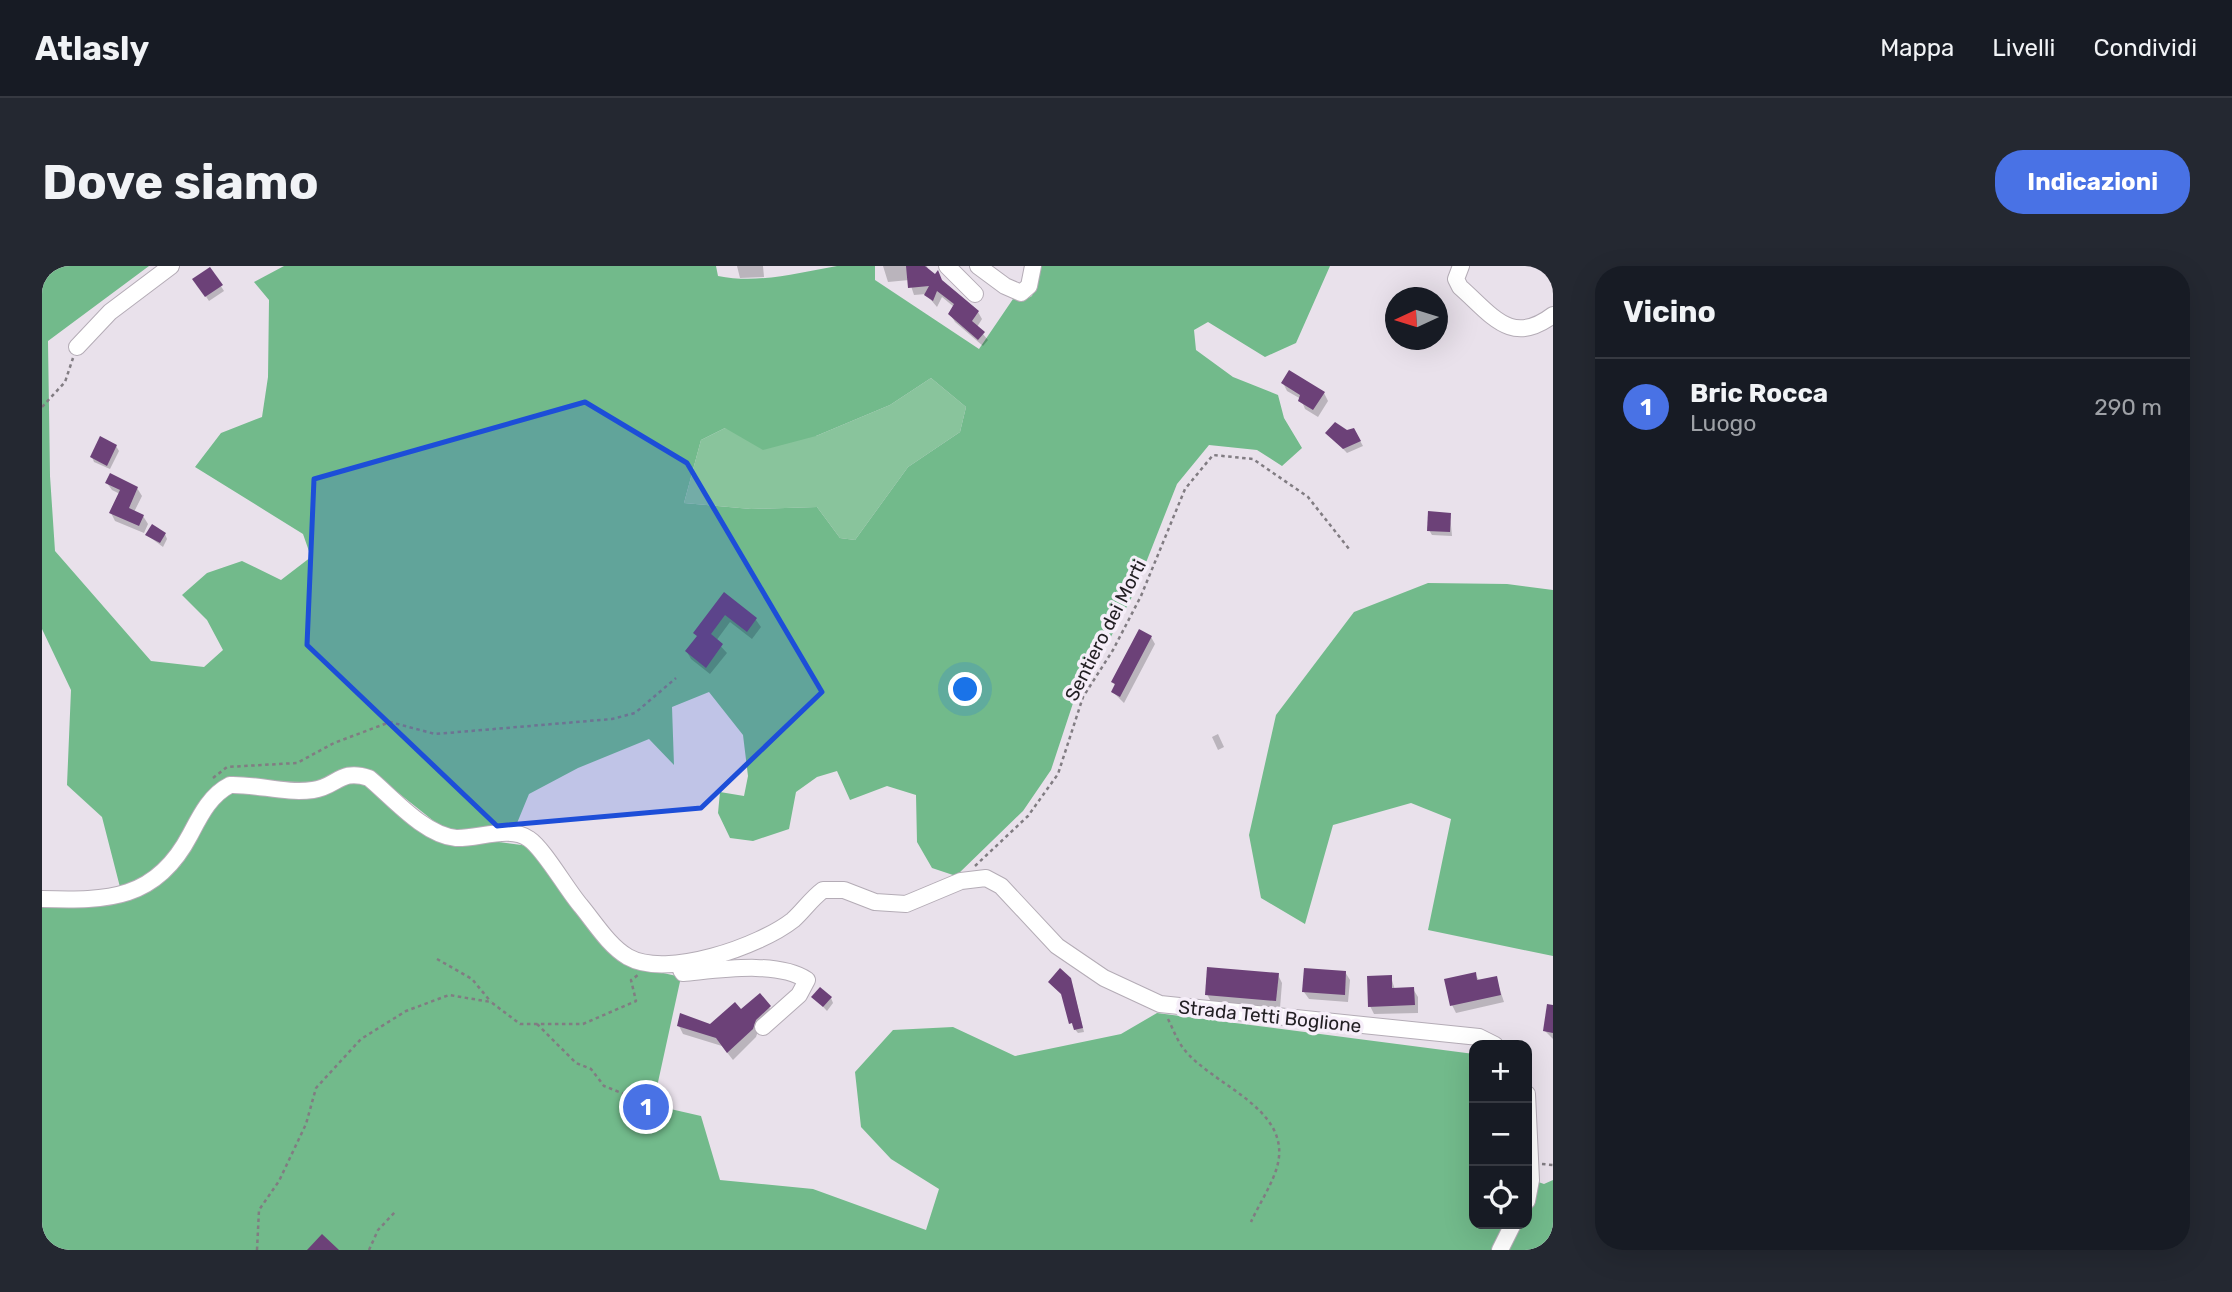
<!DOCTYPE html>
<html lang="it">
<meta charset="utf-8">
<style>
body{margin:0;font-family:Rubik,sans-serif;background:#242831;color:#f1f3f6}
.controls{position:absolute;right:21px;bottom:21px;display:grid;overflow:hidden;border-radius:14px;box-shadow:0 7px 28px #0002}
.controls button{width:63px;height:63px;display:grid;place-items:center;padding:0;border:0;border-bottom:2px solid #363941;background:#171b24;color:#f1f3f6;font:35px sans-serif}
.compass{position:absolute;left:1343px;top:21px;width:63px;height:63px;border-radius:50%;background:#171b24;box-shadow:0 7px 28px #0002;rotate:266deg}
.you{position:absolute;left:924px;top:424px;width:24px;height:24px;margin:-18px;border:5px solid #fff;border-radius:50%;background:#1a73e8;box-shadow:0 0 0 10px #1a73e833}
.badge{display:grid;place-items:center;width:46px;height:46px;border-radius:50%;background:#4972e5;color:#fff;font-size:23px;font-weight:700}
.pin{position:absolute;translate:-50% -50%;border:4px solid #fff;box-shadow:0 2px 7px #0006}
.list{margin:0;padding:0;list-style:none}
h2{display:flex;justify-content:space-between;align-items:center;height:91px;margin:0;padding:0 28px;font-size:30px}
h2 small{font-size:23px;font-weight:400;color:#9ea1a6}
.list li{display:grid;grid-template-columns:46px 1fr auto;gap:21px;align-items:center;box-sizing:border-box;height:98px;padding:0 28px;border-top:2px solid #363941}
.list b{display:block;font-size:26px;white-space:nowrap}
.list p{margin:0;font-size:23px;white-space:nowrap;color:#9ea1a6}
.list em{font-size:23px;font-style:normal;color:#9ea1a6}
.icon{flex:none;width:38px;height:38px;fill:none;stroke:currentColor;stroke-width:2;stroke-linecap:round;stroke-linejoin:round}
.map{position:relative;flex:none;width:1511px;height:984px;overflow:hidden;border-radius:28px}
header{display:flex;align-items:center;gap:42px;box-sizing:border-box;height:98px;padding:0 35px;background:#171b24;border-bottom:2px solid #363941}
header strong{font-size:33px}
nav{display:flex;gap:38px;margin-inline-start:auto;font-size:24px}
.intro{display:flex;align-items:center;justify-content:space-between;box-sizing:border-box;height:168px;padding:0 42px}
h1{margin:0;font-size:49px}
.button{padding:18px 32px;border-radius:28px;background:#4972e5;color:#fff;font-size:24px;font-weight:700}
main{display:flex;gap:42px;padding:0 42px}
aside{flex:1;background:#171b24;border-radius:28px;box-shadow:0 7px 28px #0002}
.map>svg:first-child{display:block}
</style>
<header>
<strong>Atlasly</strong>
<nav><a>Mappa</a><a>Livelli</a><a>Condividi</a></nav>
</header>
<div class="intro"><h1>Dove siamo</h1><a class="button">Indicazioni</a></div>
<main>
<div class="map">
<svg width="1511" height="984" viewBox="0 0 1511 984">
<rect width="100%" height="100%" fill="#e9e1eb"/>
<path fill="#89c49c" d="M889,112L924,141L918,166L866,201L813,274L798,272L775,241L709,243L642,237L659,174L683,162L774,170L848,139Z"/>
<g fill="#72ba8b" fill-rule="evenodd">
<path d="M0,0H107L6,75L8,210L13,285L109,395L162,401L181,384L165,354L140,329L165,307L200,295L239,314L269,291L261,268L153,201L179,167L220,151L226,111L227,34L212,16L242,0H674L676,10C716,18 756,7 795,0C807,0 821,0 833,0V14L937,83L971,33L980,35L990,30L998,0H1288L1254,77L1223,91L1166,56L1152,64L1154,84L1191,111L1236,129L1242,152L1260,182L1240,200L1215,184L1167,179L1135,218L1092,327L1064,380L1034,428L1009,504L981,545L914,610L890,602L875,576L874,529L845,520L808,534L795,505L775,511L754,526L747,563L711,575L688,572L676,547L678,526L702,530L706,510L701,469L667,426L630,441L632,499L607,473L536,502L487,528L473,562L414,565L398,560L330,506C302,497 287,515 260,518C237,521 206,508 185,513C158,519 148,564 134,583C119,604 101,614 79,625L60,551L25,519L29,424L0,363ZM889,112L924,141L918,166L866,201L813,274L798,272L775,241L709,243L642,237L659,174L683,162L721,184L774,170L848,139Z"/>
<path d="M1386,317L1465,318L1511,324V690L1386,664L1409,553L1369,537L1291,559L1263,658L1219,632L1207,569L1234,449L1312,346Z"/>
<path d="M322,514L389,567L487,580L590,700L639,711L611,839L659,850L678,914L771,923L884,964L897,923L849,893L819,861L813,806L851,764L911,761L973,790L1079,768L1115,747L1432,788V958H1485V912L1502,918L1511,914V984H0V639L108,621L138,600L160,554L180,527L291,522Z"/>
</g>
<g fill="#0003">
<path d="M695,0H721L722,11L698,12Z"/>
<path d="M841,0H885L886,4L936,46L940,53L935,61L946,74L941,80L913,56L908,48L912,41L900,31L895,41L884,28L872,29L867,14L846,16Z"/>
<path d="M168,3L182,25L167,35L153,14Z"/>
<path d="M1241,117L1282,127L1286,135L1276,151L1263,143L1259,133L1245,125Z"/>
<path d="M1312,164L1321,180L1305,187L1286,167Z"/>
<path d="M74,180L77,185L68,203L52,196L50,191Z"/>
<path d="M65,217L95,222L100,230L92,246L101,250L106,258L102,267L73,255L69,247L78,228L70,224Z"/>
<path d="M1408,248L1410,270L1390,269L1387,264Z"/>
<path d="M123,268L125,273L121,281L105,269Z"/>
<path d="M682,329L714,354L719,361L710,373L688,356L674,375L685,387L668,408L649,393L645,386L656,371L653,367Z"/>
<path d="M1109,371L1113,378L1082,437L1071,426L1074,421L1071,416Z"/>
<path d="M1176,468L1182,481L1176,484L1170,471Z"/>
<path d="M1303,706L1308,714L1306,736L1267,733L1262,726Z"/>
<path d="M1433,708L1438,716L1454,712L1462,736L1414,747L1410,739Z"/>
<path d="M1236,709L1240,717L1238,742L1169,736L1165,728Z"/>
<path d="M1349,711L1353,724L1371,723L1376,731V747L1332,748L1328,740Z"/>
<path d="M1008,716L1030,718L1042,766L1036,767L1031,761L1022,730Z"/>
<path d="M772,731L789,732L791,737L785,745Z"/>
<path d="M727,741L732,749L717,762L714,771L691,794L680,780L641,768L637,760H668L699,745Z"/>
<path d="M1511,747V773L1503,765Z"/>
</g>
<g fill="#6c4178">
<path d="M864,0H883L893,8L896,4L900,14L937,45L930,55L943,66L936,74L906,48L912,38L895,25L891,35L882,29L887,20L866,22Z"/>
<path d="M168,1L181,19L163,31L150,13Z"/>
<path d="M1247,104L1283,126L1271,144L1256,135L1258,129L1239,117Z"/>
<path d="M1293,156L1305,164L1312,162L1319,175L1301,183L1283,167Z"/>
<path d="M58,170L75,179L65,200L48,191Z"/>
<path d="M68,207L96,221L87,242L102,249L97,260L67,247L78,224L63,217Z"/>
<path d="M1386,245L1409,247L1408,266L1385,265Z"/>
<path d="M110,258L124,267L118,277L103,269Z"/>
<path d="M682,326L715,352L705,366L683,349L669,368L681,378L664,402L643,385L655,370L651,367Z"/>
<path d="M1097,363L1110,370L1078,431L1069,426L1073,418L1069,416Z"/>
<path d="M1165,701L1237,707L1234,735L1163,729Z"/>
<path d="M1018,702L1029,712L1041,762L1032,764L1030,757L1027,758L1019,728L1006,716Z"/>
<path d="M1262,702L1304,705L1303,729L1260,726Z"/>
<path d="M1434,706L1435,714L1455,710L1459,729L1408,740L1402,713Z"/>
<path d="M1350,709V722L1372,721L1373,739L1326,741L1325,710Z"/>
<path d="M778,721L790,731L781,741L769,731Z"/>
<path d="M718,727L729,740L714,754L711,763L685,787L674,772L635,760L638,747L668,758L693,736L699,743Z"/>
<path d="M1505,738L1511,739V767L1501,765Z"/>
<path d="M280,968L297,984H265Z"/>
</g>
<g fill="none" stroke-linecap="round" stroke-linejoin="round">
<defs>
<g id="minor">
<path d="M905,0L933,28"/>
<path d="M936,0L963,20L979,27L987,20L991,0"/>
<path d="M1419,0L1414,13L1418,21C1450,49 1469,81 1511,49"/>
<path d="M35,81L68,46L129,0"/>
<path d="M0,633C66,635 114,634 148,569C158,550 168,529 188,519C216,518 243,528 271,524C295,521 298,502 327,512C350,531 382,569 414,572C436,573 468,559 487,573C502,583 525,624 539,640C553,657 567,680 586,691C625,713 718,680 751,654C762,644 769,633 781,624H802L833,636L864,638L919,615L944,612L959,620L1015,680L1062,712L1118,738L1437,771L1453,779"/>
<path d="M639,704L641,707C675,704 735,694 765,714L757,729L721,761"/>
<path d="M1485,828L1489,914L1485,935"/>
<path d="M1458,984L1471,958"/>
</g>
</defs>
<use href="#minor" stroke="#b4acb6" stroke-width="18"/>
<g stroke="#817c82" stroke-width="2.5" stroke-dasharray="3.5 3.5" stroke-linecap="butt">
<path d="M0,141L23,116L31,92"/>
<path d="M171,512L185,501L255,497L292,477L348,456L393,468L570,453L593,447L634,412"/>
<path d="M933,600L986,550L1016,508L1041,431L1071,384L1099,330L1143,223L1171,189L1211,193L1266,231L1307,283"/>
<path d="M395,693L430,713L449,736"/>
<path d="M1126,753C1131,763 1135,774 1141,782C1169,819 1248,841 1236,897C1232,916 1217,938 1209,956"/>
<path d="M495,758L534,797L549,803L562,820L600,835"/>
<path d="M1500,898L1511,899"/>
<path d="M215,984L217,944L237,915L264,858L274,822L319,773L364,745L407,729L449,736L478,758H541L594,735L589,714L596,709"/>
<path d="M327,984L336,964L353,946"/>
</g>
<use href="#minor" stroke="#fff" stroke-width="16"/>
</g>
<path fill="#1d4ed8" fill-opacity="0.2" stroke="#1d4ed8" stroke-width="5" stroke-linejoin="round" d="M543,136L645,197L780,426L659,542L455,560L265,379L272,213Z"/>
<g text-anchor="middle" stroke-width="7" stroke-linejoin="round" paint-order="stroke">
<g font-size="19" fill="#221f23" stroke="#f6eef9">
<text transform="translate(1063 364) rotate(-63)" y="7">Sentiero dei Morti</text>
<text transform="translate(1228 750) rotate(6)" y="7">Strada Tetti Boglione</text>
</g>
</g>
</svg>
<div class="controls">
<button>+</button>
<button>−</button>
<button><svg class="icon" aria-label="locate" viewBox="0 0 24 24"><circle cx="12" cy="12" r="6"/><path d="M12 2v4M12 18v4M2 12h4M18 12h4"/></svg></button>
</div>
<svg class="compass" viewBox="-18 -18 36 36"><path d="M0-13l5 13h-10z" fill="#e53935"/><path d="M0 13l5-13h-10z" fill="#9ea1a6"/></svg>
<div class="you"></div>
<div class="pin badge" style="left:604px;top:841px">1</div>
</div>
<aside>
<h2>Vicino<small></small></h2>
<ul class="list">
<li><span class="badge">1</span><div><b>Bric Rocca</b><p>Luogo</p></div><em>290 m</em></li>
</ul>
</aside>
</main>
